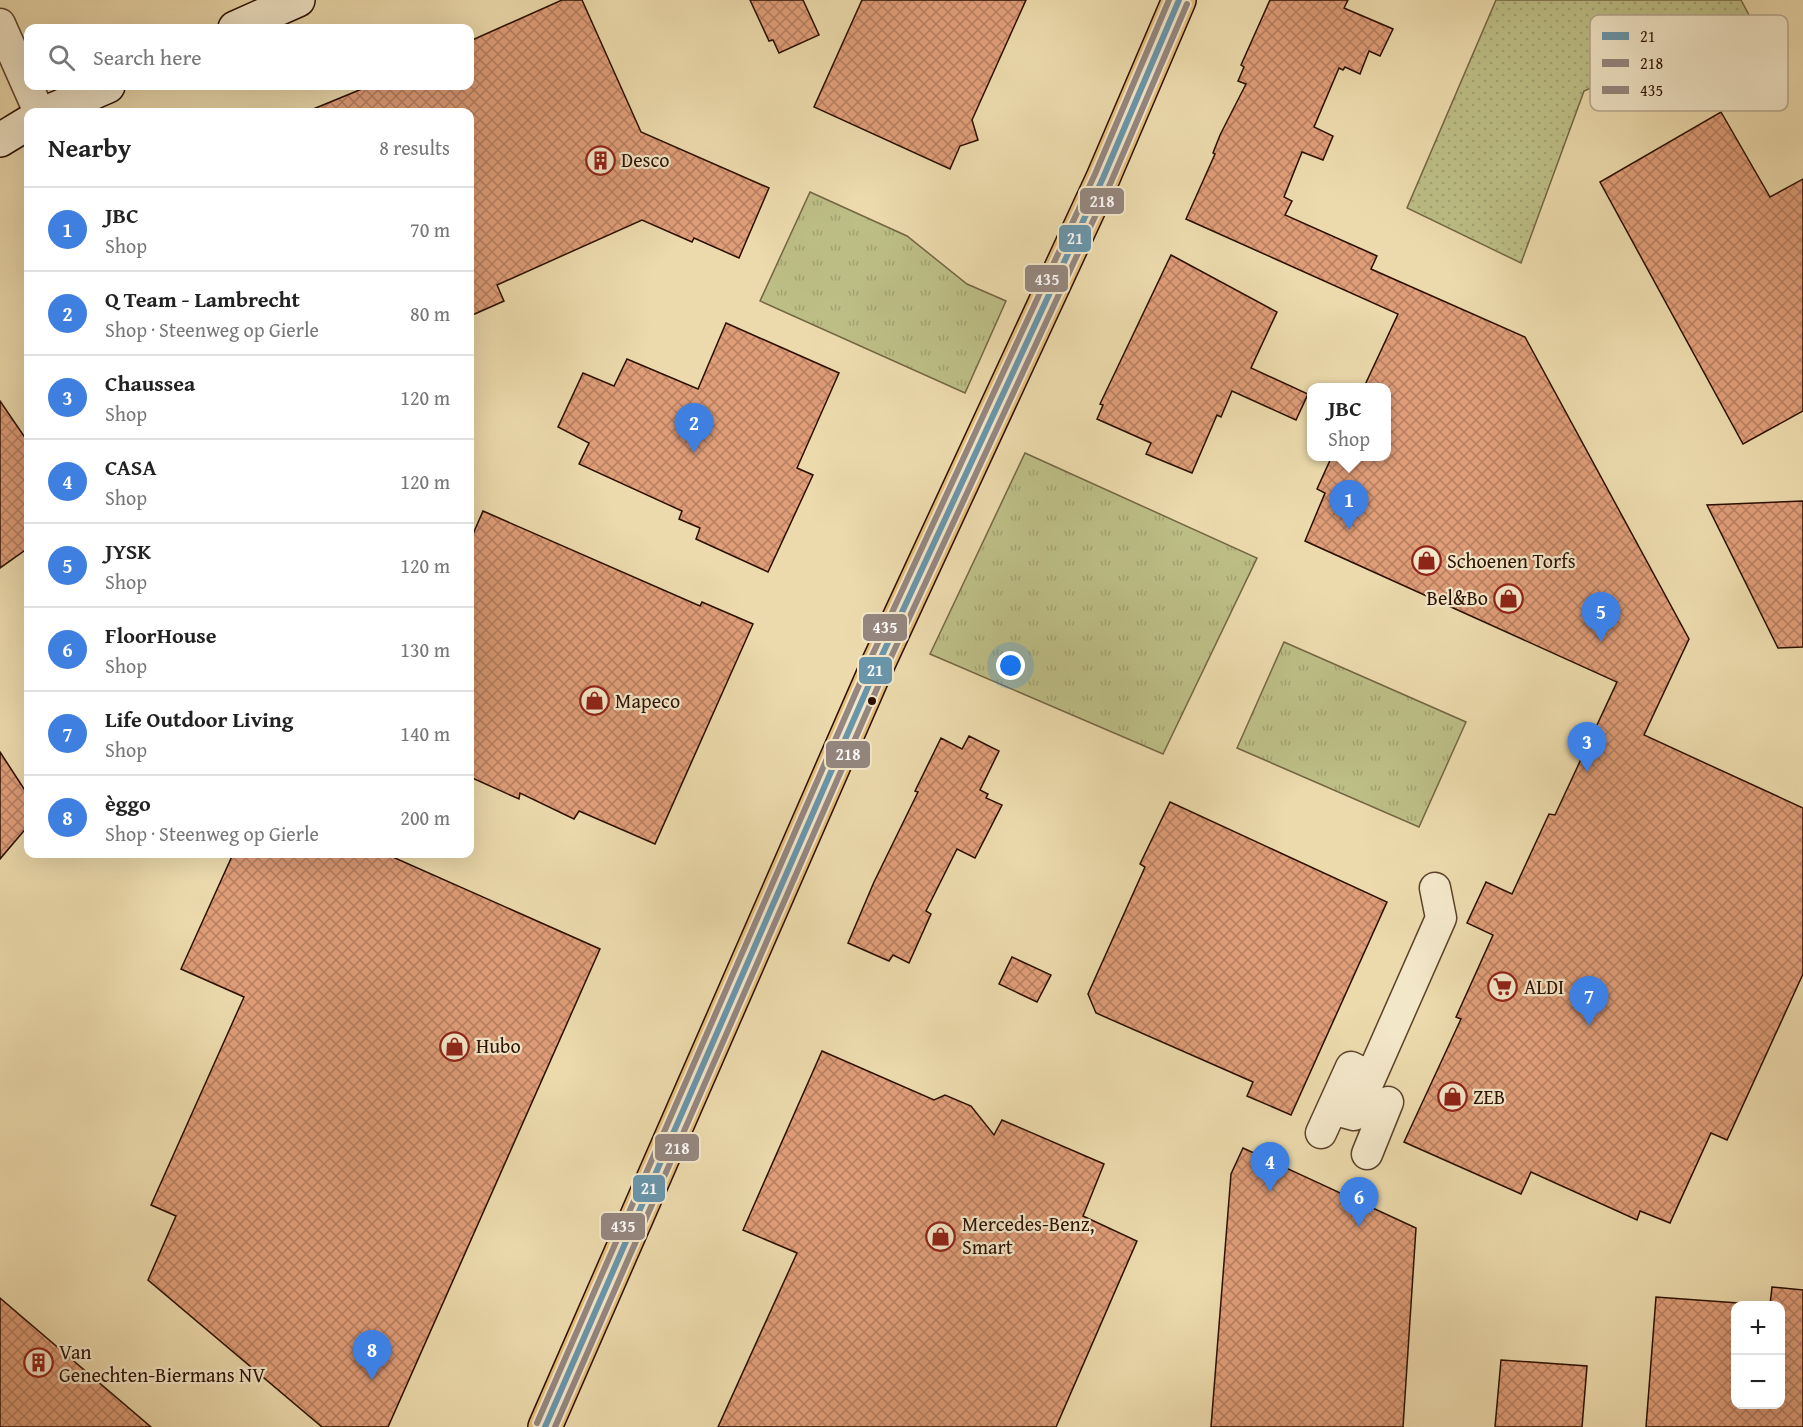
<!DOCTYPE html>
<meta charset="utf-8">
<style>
body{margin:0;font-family:"Gentium Book Plus",serif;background:#f2f2f2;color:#222}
.controls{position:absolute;right:18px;bottom:18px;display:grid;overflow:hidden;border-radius:12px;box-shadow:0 6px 24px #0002}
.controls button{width:54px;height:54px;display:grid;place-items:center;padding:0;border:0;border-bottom:2px solid #e0e0e0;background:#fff;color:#222;font:30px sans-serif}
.you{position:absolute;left:1011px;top:666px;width:21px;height:21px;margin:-15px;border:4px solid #fff;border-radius:50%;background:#1a73e8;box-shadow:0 0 0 9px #1a73e833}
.badge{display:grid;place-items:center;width:39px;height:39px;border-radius:50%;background:#d93025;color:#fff;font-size:20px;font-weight:700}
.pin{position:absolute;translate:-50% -50px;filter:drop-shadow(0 2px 3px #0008)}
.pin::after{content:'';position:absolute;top:32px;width:21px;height:18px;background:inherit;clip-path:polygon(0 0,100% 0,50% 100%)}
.popup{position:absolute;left:1307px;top:383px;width:84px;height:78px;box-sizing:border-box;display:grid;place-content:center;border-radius:12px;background:#fff;filter:drop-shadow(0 2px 4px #0005);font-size:20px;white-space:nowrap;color:#767676}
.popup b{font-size:22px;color:#222}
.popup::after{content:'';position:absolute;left:50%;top:100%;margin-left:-12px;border:12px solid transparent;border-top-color:#fff}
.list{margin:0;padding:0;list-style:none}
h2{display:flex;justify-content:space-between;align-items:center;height:78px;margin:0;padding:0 24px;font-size:26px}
h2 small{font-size:20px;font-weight:400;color:#767676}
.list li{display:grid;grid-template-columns:39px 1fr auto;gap:18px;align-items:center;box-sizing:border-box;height:84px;padding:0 24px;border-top:2px solid #e0e0e0}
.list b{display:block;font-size:22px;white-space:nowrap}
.list p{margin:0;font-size:20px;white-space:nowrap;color:#767676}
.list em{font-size:20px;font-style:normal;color:#767676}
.icon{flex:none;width:33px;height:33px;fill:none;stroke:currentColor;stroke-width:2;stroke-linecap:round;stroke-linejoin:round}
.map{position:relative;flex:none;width:1803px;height:1427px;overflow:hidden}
.search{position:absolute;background:#fff;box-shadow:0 6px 24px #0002;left:24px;top:24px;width:450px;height:66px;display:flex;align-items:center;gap:15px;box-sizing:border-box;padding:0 21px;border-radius:12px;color:#767676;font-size:22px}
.panel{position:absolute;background:#fff;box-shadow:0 6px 24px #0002;left:24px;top:108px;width:450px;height:750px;border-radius:12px}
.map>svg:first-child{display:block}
</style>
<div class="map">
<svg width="1803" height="1427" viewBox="0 0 1803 1427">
<defs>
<pattern id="grass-tufts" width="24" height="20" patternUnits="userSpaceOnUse" patternTransform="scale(1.5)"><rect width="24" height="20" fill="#bdbe86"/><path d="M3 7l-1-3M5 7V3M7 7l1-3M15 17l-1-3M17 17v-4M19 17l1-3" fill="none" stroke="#a3a272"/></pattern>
<pattern id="park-dots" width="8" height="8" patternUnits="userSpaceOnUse" patternTransform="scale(1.5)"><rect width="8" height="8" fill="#bdbe86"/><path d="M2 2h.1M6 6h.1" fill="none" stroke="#a3a272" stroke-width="1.8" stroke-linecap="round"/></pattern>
<pattern id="building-cross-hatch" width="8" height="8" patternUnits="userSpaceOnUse" patternTransform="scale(1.5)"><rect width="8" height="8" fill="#df9d78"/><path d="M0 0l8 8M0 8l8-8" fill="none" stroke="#b57e60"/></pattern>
</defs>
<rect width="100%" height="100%" fill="#ecdaac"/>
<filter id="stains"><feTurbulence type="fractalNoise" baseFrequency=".00333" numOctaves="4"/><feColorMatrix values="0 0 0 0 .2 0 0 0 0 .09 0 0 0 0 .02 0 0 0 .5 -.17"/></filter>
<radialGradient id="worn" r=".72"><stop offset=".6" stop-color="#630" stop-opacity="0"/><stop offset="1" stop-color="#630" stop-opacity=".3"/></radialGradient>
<g fill="url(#grass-tufts)" stroke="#746643" stroke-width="1.5">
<path d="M810,192L907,236L967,284L1006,301L965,393L760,301Z"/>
<path d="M1025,453L1257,558L1163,754L930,654Z"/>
<path d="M1284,642L1466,722L1419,827L1237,748Z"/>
</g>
<path fill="url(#park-dots)" stroke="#746643" stroke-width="1.5" d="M1496,0H1741L1750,17L1584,91L1521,263L1407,208Z"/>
<g fill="url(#building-cross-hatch)" stroke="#2b0f00" stroke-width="1.5">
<path d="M562,0H582L641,132L769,188L739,258L694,238L692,242L642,220L497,285L504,301L470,316V112H306L369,86H470V41Z"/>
<path d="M750,0H803L819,35L779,53L773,40L769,41Z"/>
<path d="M862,0H1026L972,120L978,140L960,146L950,169L814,107Z"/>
<path d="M1270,0H1348L1344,8L1393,29L1380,56L1369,51L1360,74L1345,67L1343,70L1339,68L1314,127L1333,136L1323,160L1302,152L1284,197L1292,201L1285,215L1377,256L1371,269L1525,337L1689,639L1644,735L1803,808V974L1727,1140L1711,1133L1670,1223L1640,1211L1637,1220L1531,1172L1521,1194L1404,1142L1461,1019L1456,1017L1493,935L1467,923L1486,882L1512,894L1549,814L1555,815L1617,682L1305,541L1325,493L1317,489L1332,456H1386V387H1364L1398,314L1186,219L1215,154L1213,153L1220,135L1246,84L1238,81L1244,67L1241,65Z"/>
<path d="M1721,112L1770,197L1803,179V411L1743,444L1600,182Z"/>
<path d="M1171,255L1277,312L1251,368L1308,394L1296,420L1232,391L1221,417L1217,415L1192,473L1146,454L1151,443L1097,419L1103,405L1100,404Z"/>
<path d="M726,323L839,373L797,468L813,475L768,572L696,539L700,528L679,519L682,511L579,464L589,443L558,427L583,373L614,386L627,359L698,389Z"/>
<path d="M0,401L28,442V548L0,568Z"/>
<path d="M1803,501V647L1778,648L1707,505Z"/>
<path d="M483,511L700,606L702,602L753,624L655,844L579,811L574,819L520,793L519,799L470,777V541Z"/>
<path d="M969,736L999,751L980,790L988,794L986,798L1002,805L975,858L957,849L926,911L931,914L909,963L893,955L889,961L848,943L874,882L918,792L915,791L941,738L962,749Z"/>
<path d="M0,752L28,795V826L0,859Z"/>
<path d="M1170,802L1387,902L1291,1115L1247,1096L1253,1082L1096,1013L1088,994L1145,867L1140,864Z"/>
<path d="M233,854H386L600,949L388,1427H322L148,1280L176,1216L151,1205L244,997L181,969Z"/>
<path d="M1012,957L1051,975L1037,1002L999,984Z"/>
<path d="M822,1051L934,1100L945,1095L971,1106L994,1135L1002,1120L1104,1164L1083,1216L1137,1241L1056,1427H718L797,1253L743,1230Z"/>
<path d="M1243,1148L1416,1228L1403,1427H1211L1231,1174Z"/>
<path d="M1772,1287L1803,1290V1427H1646L1656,1297L1766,1305H1736V1404H1780V1305H1770Z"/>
<path d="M0,1298L151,1427H0Z"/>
<path d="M1501,1360L1587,1366L1582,1427H1495Z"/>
</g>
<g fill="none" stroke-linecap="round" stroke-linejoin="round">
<defs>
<g id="street">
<path d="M0,24L39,112"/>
<path d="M1321,1133L1351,1067L1359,1071L1343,1112L1354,1115L1441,918L1435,888"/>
<path d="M1367,1154L1388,1102"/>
</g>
<g id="secondary">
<path d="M235,28L298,0"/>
<path d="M48,112L108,86"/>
<path d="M0,140L28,123"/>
</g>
<path id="primary" d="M545,1427L878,664L1103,178L1179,0"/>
</defs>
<use href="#street" stroke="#5b422b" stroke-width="33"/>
<use href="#secondary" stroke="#2b0f00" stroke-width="36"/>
<use href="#primary" stroke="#2b0f00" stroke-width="36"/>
<use href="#street" stroke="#f3e7c9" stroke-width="30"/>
<use href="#secondary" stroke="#f3e7c9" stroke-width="33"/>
<use href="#primary" stroke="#e6bd76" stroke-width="33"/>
<defs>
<path id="bus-1" d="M545,1427L878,664L1103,178L1179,0"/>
<path id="bus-2" d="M555,1427L886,668L1111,182L1187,4"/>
<path id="bus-3" d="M537,1423L870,660L1095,174L1169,0"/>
</defs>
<use href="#bus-1" stroke="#f3e7c9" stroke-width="10"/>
<use href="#bus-2" stroke="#f3e7c9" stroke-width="10"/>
<use href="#bus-3" stroke="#f3e7c9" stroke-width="10"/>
<use href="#bus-1" stroke="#6996ac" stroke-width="6"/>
<use href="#bus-2" stroke="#958780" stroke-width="6"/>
<use href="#bus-3" stroke="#958780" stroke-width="6"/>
</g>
<defs>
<symbol id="building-ring" viewBox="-11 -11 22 22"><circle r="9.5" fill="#f3e7c9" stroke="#8f2418" stroke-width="1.5"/><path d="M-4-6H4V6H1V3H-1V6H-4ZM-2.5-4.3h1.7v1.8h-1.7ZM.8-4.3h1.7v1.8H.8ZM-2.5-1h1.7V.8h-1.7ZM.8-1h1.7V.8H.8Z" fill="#8f2418"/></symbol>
<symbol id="shop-ring" viewBox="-11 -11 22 22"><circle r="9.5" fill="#f3e7c9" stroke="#8f2418" stroke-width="1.5"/><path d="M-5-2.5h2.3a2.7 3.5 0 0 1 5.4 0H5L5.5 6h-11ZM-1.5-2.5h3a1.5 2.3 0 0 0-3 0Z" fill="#8f2418"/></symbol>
<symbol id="supermarket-ring" viewBox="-11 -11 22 22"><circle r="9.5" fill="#f3e7c9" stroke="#8f2418" stroke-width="1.5"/><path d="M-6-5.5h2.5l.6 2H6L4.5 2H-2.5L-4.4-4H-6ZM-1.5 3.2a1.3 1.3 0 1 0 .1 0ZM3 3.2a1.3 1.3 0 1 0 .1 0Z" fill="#8f2418"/></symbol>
</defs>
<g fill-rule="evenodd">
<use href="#building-ring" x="584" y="144" width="33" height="33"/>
<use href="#shop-ring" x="1410" y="544" width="33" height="33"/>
<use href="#shop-ring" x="1492" y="582" width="33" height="33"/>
<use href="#shop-ring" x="578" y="684" width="33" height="33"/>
<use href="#supermarket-ring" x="1486" y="970" width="33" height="33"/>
<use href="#shop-ring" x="438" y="1030" width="33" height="33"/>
<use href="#shop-ring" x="1436" y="1080" width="33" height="33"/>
<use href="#shop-ring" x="924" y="1220" width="33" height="33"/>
<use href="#building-ring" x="22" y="1346" width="33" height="33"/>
</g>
<circle fill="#2b0f00" stroke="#f3e7c9" stroke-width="2" cx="872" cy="701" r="5"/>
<g text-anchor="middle" stroke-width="4.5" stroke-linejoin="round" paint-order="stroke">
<g font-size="20" fill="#2b0f00" stroke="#f3e7c9" text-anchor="start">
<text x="621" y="167">Desco</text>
<text x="1447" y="568">Schoenen Torfs</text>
<text x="1488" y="605" text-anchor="end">Bel&amp;Bo</text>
<text x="615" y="708">Mapeco</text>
<text x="1524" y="994">ALDI</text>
<text x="476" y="1053">Hubo</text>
<text x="1473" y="1104">ZEB</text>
<text x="962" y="1231">Mercedes-Benz,<tspan x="962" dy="23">Smart</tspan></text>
<text x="59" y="1359">Van<tspan x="59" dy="23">Genechten-Biermans NV</tspan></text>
</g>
</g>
<rect x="1590" y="15" width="198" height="96" rx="9" fill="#f3e7c9" stroke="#b7a68d" stroke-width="1.5"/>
<rect x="1602" y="32" width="27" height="8" fill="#6996ac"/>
<rect x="1602" y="59" width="27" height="8" fill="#958780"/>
<rect x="1602" y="86" width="27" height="8" fill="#958780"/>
<g font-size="16" fill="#2b0f00">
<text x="1640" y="42">21</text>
<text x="1640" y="69">218</text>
<text x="1640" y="96">435</text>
</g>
<g stroke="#f3e7c9" stroke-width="2">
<rect x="1079" y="187" width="46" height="28" rx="6" fill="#958780"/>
<rect x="1058" y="224" width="34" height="29" rx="6" fill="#6996ac"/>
<rect x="1024" y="264" width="45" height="29" rx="6" fill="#958780"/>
<rect x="862" y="613" width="46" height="29" rx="6" fill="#958780"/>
<rect x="858" y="656" width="35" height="29" rx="6" fill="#6996ac"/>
<rect x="825" y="740" width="46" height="29" rx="6" fill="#958780"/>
<rect x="654" y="1133" width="46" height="29" rx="6" fill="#958780"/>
<rect x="632" y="1174" width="34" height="29" rx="6" fill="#6996ac"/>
<rect x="600" y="1212" width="46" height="29" rx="6" fill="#958780"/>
</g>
<g font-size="16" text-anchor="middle" font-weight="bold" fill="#fff">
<text x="1102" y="207">218</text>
<text x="1075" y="244">21</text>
<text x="1047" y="285">435</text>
<text x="885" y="633">435</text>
<text x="875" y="676">21</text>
<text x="848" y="760">218</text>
<text x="677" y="1154">218</text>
<text x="649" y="1194">21</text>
<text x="623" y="1232">435</text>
</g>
<rect width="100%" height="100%" filter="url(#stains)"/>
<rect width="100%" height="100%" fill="url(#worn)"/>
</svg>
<div class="controls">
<button>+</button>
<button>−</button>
</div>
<div class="you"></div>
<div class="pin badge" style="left:1349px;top:530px;background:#3f7fe0">1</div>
<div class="popup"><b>JBC</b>Shop</div>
<div class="pin badge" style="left:694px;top:453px;background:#3f7fe0">2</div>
<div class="pin badge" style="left:1587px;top:772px;background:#3f7fe0">3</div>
<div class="pin badge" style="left:1270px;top:1192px;background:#3f7fe0">4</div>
<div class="pin badge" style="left:1601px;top:642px;background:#3f7fe0">5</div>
<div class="pin badge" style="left:1359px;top:1227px;background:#3f7fe0">6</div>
<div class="pin badge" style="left:1589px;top:1026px;background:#3f7fe0">7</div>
<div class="pin badge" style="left:372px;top:1380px;background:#3f7fe0">8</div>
<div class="search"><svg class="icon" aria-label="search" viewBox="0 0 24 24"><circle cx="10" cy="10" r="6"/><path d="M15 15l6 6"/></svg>Search here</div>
<section class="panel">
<h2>Nearby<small>8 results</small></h2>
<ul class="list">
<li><span class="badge" style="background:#3f7fe0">1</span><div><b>JBC</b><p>Shop</p></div><em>70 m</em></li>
<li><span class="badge" style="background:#3f7fe0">2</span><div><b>Q Team - Lambrecht</b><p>Shop · Steenweg op Gierle</p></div><em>80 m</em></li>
<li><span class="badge" style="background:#3f7fe0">3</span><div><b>Chaussea</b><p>Shop</p></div><em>120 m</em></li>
<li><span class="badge" style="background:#3f7fe0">4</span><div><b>CASA</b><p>Shop</p></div><em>120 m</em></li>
<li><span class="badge" style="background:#3f7fe0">5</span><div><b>JYSK</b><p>Shop</p></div><em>120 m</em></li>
<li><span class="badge" style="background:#3f7fe0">6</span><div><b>FloorHouse</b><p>Shop</p></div><em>130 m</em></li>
<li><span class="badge" style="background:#3f7fe0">7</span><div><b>Life Outdoor Living</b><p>Shop</p></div><em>140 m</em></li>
<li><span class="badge" style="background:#3f7fe0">8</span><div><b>èggo</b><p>Shop · Steenweg op Gierle</p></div><em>200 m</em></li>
</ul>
</section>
</div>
